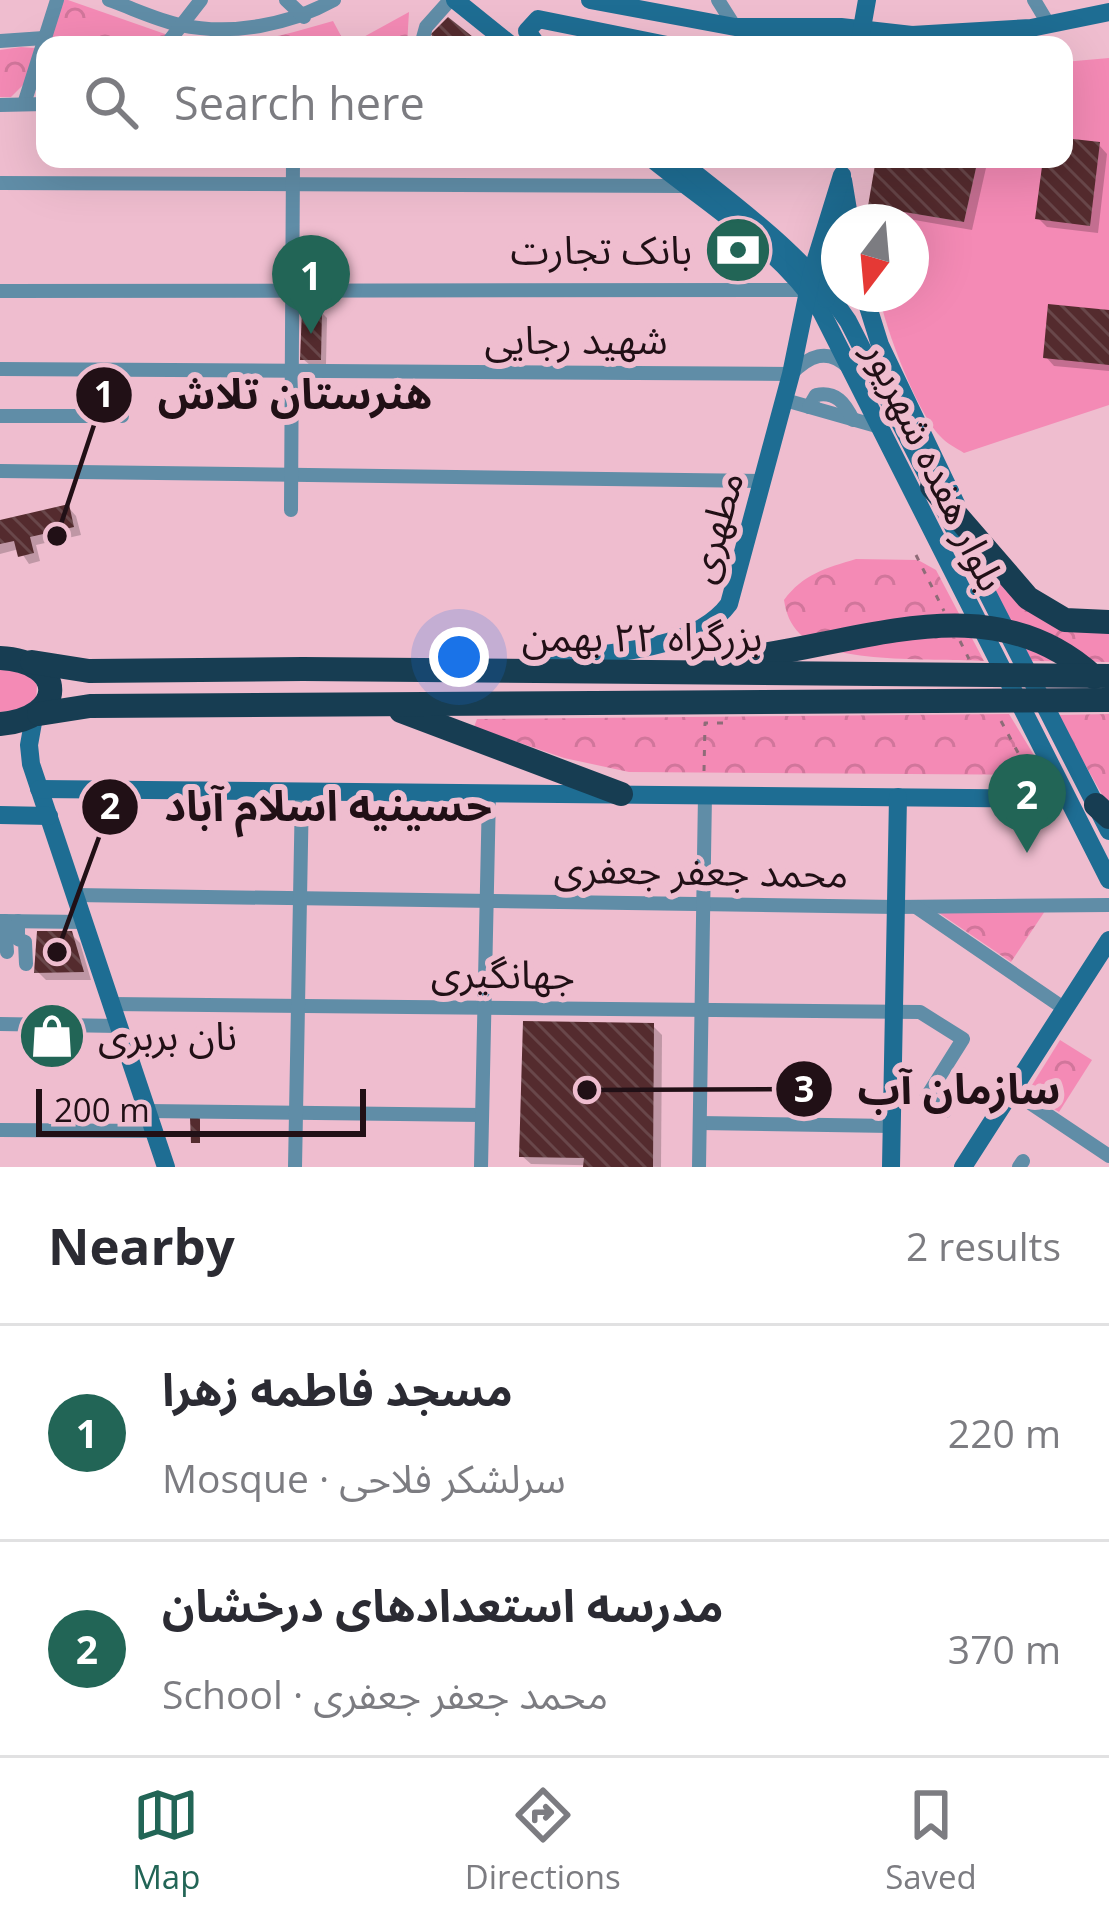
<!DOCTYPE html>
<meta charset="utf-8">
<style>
body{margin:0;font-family:"Open Sans","Noto Sans Arabic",sans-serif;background:#f2f2f3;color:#2b2b33}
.compass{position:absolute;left:821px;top:204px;width:108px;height:108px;border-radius:50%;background:#fff;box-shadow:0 12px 48px #0002;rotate:196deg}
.scale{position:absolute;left:36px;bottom:30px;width:330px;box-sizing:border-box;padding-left:12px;border:6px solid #211016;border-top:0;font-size:33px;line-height:42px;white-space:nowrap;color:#211016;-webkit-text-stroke:9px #efbdcf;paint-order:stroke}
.you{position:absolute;left:459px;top:657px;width:42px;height:42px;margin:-30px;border:9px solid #fff;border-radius:50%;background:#1a73e8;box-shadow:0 0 0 18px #1a73e833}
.badge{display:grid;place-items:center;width:78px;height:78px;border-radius:50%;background:#226556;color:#fff;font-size:39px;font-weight:700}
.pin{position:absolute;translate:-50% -99px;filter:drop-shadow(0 3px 6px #0008)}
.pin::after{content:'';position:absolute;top:63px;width:42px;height:36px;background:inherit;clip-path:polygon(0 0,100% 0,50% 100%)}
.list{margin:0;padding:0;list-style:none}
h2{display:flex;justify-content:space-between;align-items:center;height:156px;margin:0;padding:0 48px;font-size:51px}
h2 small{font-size:39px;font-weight:400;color:#7c7c81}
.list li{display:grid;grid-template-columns:78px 1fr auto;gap:36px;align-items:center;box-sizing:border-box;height:216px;padding:0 48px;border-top:3px solid #e1e1e2}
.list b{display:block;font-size:45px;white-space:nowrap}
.list p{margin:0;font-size:39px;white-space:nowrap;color:#7c7c81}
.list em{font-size:39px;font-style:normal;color:#7c7c81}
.icon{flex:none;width:66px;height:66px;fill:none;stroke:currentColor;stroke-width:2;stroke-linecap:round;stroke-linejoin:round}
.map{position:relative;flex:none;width:1109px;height:1167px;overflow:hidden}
.search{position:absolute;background:#fff;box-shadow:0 12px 48px #0002;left:36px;right:36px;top:36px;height:132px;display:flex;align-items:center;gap:30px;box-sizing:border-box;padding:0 42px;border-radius:24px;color:#7c7c81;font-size:45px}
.sheet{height:588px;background:#fff}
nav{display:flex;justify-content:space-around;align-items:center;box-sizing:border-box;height:168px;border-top:3px solid #e1e1e2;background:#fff;font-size:33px;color:#7c7c81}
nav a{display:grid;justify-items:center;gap:6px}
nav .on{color:#226556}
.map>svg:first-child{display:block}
</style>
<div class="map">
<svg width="1109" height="1167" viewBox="0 0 1109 1167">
<defs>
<pattern id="park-crowns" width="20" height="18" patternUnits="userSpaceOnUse" patternTransform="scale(3)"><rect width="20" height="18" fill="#f48ab5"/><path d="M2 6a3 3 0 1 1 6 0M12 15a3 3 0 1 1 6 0" fill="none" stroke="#d1769b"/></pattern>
<pattern id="building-back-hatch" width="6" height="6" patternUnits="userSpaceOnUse" patternTransform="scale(3)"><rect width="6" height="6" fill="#542b2e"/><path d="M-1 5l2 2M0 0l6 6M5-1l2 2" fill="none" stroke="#69474a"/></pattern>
</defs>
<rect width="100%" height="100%" fill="#efbdcf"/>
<g fill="#f48ab5">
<path d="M1109,58V405L964,453C956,448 946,443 940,436C917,412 885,328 879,294H911V222H869L868,206L964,222L978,159H1064V62Z"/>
<path d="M0,669L28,674L37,685L36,700L22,709L0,712Z"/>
</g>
<g fill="url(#park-crowns)">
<path d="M62,0H68L168,35L158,45H47Z"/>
<path d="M409,12L407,45H349Z"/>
<path d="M333,21L346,45H172L178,36C229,53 283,35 333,21Z"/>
<path d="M21,47L45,49V63L11,97H0V50Z"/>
<path d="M976,550L1006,591L1109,626V662L1032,661L970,551Z"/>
<path d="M856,559L918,560L936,570L984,661C940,658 831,665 800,634C790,624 786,613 784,600C803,574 826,568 856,559Z"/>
<path d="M1009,714L1046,775L629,772L564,758L474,727L477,719Z"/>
<path d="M1109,714V807L1057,715Z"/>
<path d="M1045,911L1011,962L939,913Z"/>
<path d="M1060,1040L1092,1060L1059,1112L1027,1093Z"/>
</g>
<g fill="#0003">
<path d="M1064,141L1099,145L1107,154L1098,233L1047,227L1038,218L1046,159H1064Z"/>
<path d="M879,159H988L972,230L880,214L872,205Z"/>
<path d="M321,312L327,318L326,364L310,365L303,359Z"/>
<path d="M1109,313V371L1054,366L1046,357Z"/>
<path d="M68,507L76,516L81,535L36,545L40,561L29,564L19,549L0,554V523Z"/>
<path d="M71,934L80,943L91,980H46L37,971Z"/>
<path d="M653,1026L662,1035L661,1167L531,1164L522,1156Z"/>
</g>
<g fill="url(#building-back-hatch)">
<path d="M448,17L483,45H436L431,34Z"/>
<path d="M1064,138L1100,142L1090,226L1035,219L1043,159H1064Z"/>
<path d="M876,159H978L964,222L868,206Z"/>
<path d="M1048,304L1109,310V365L1043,358Z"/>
<path d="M302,309H322L321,360H300Z"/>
<path d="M69,504L74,527L30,537L34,553L18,557L14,541L0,544V520Z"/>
<path d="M37,931H72L84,972L34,973Z"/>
<path d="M523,1021L654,1023L653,1167H583L584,1158L519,1157Z"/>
<path d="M190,1118H200V1143H191Z"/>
</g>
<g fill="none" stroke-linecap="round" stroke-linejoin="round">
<g stroke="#8e6c78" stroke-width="3" stroke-dasharray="6 9" stroke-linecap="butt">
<path d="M916,555L944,611"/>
<path d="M960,641L969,659"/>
<path d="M1001,721L1036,786"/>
<path d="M704,771L705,723H723V720"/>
</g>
<g stroke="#608da7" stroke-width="14">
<path d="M109,0C132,8 157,20 180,25C232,36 289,25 334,0"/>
<path d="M286,0L304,17"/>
<path d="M718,0L735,27"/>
<path d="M1034,0L1049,25"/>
<path d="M0,41L44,38"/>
<path d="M166,45L201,0"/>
<path d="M421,45L426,27L450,0"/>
<path d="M24,104L57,0"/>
<path d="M0,105L45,104"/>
<path d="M0,183L685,186"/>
<path d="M0,291L807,290"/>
<path d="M0,369L791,374C809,356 827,347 848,367"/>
<path d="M785,400L880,427"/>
<path d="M809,407L816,395C836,391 845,403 853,420"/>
<path d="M0,416H122L121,370"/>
<path d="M0,471L763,481"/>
<path d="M291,510L293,159"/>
<path d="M75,895L896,907L1109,905"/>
<path d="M916,907L1065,1009"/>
<path d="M0,921L84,922"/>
<path d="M5,921L7,952"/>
<path d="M18,921V939L25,942L26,964"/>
<path d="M111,1004L920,1012L963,1039L926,1098L945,1111"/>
<path d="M0,1024L119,1026"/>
<path d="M1012,1091L1109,1156"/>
<path d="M147,1111L482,1115"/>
<path d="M700,1123L892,1126"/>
<path d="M0,1130L154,1131"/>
<path d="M295,1167L302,791"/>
<path d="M481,1167L489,793"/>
<path d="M699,1167L705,795"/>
<path d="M1019,1167L1023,1161"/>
</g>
<g stroke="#1e6d93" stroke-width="18">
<path d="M455,0L511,45"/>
<path d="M590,0L735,27H841L912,35L1031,28L1109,12"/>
<path d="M537,45L527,31L538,19L667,45"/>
<path d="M859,45L867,0"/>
<path d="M652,159C709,205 781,249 821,311L1109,880"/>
<path d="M677,159C739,209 804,254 848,321L1109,831"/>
<path d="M843,180L850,222"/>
<path d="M864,294L880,345L956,504"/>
<path d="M826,299L837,220"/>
<path d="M539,662C597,653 692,654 729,604L791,374L812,272L842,175"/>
<path d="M34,717L29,745L31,764L166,1167"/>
<path d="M39,789L1067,799"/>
<path d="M0,815L49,816"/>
<path d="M891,1167L898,797"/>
<path d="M963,1167L1109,940"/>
</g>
<g stroke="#173d52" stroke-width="24">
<path d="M932,487L1028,598L1065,620L1109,622"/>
<path d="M0,658C68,661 66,719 0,724"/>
<path d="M726,660C850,649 988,579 1094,677"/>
<path d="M32,662L89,671L303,669L1109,676"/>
<path d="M401,711L621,794"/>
<path d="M39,714L90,706L1109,700"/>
<path d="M1096,805L1109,817"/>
</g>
</g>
<defs>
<symbol id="bank-disc" viewBox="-11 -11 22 22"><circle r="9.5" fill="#226556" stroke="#efbdcf"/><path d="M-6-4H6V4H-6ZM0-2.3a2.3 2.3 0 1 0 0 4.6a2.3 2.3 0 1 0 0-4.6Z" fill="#fff"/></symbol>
<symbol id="shop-disc" viewBox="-11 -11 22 22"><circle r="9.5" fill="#226556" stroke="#efbdcf"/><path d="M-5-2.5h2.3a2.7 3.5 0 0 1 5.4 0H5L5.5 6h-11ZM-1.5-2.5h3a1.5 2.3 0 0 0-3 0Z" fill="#fff"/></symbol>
</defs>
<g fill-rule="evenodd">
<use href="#bank-disc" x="700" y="212" width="76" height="76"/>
<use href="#shop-disc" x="14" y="998" width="76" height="76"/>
</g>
<g text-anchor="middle" stroke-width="12" stroke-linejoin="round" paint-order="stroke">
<g font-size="39" fill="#211016" stroke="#efbdcf" text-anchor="end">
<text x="692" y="264">بانک تجارت</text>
<text x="98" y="1050" text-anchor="start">نان بربری</text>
</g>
<g font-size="39" fill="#211016" stroke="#efbdcf">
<text x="576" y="354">شهید رجایی</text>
<text transform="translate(935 466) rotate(64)" y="14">بلوار هفده شهریور</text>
<text transform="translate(715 527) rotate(-74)" y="14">مطهری</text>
<text x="642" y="651">بزرگراه ۲۲ بهمن</text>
<text transform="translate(701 871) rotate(1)" y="14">محمد جعفر جعفری</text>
<text transform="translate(503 974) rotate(1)" y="14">جهانگیری</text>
</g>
</g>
<path fill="none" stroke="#211016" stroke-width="4.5" d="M57 536L104 395M57 952L110 807M587 1090L804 1089"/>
<g fill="#211016" stroke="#efbdcf" stroke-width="4.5">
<circle cx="57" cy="536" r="12"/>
<circle cx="57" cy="952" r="12"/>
<circle cx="587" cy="1090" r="12"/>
<circle cx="104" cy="395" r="30"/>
<circle cx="110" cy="807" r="30"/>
<circle cx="804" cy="1089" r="30"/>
</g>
<g font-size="36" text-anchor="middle" font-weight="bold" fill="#fff">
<text x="104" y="407">1</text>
<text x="110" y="819">2</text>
<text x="804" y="1102">3</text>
</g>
<g font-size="42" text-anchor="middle" font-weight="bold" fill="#211016" stroke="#efbdcf" stroke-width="12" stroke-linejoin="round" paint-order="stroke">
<text x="295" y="409">هنرستان تلاش</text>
<text x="328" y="821">حسینیه اسلام آباد</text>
<text x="959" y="1104">سازمان آب</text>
</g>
</svg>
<svg class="compass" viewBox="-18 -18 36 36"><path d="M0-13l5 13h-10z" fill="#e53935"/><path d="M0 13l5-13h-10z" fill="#7c7c81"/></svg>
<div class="scale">200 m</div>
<div class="you"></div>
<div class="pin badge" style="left:311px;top:334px">1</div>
<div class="pin badge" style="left:1027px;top:853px">2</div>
<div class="search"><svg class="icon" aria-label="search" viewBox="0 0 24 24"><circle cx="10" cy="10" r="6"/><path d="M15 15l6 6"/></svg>Search here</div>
</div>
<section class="sheet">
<h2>Nearby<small>2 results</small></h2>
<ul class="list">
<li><span class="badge">1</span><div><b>مسجد فاطمه زهرا</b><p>Mosque · سرلشکر فلاحی</p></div><em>220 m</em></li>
<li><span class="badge">2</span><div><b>مدرسه استعدادهای درخشان</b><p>School · محمد جعفر جعفری</p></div><em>370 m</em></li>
</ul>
</section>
<nav>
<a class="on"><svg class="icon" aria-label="map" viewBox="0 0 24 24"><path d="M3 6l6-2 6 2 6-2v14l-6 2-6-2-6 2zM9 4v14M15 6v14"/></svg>Map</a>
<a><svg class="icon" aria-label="directions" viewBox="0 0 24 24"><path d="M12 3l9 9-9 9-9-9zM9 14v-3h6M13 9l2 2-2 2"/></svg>Directions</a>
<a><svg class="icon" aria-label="saved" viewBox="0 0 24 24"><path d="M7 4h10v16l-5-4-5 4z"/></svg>Saved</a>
</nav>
